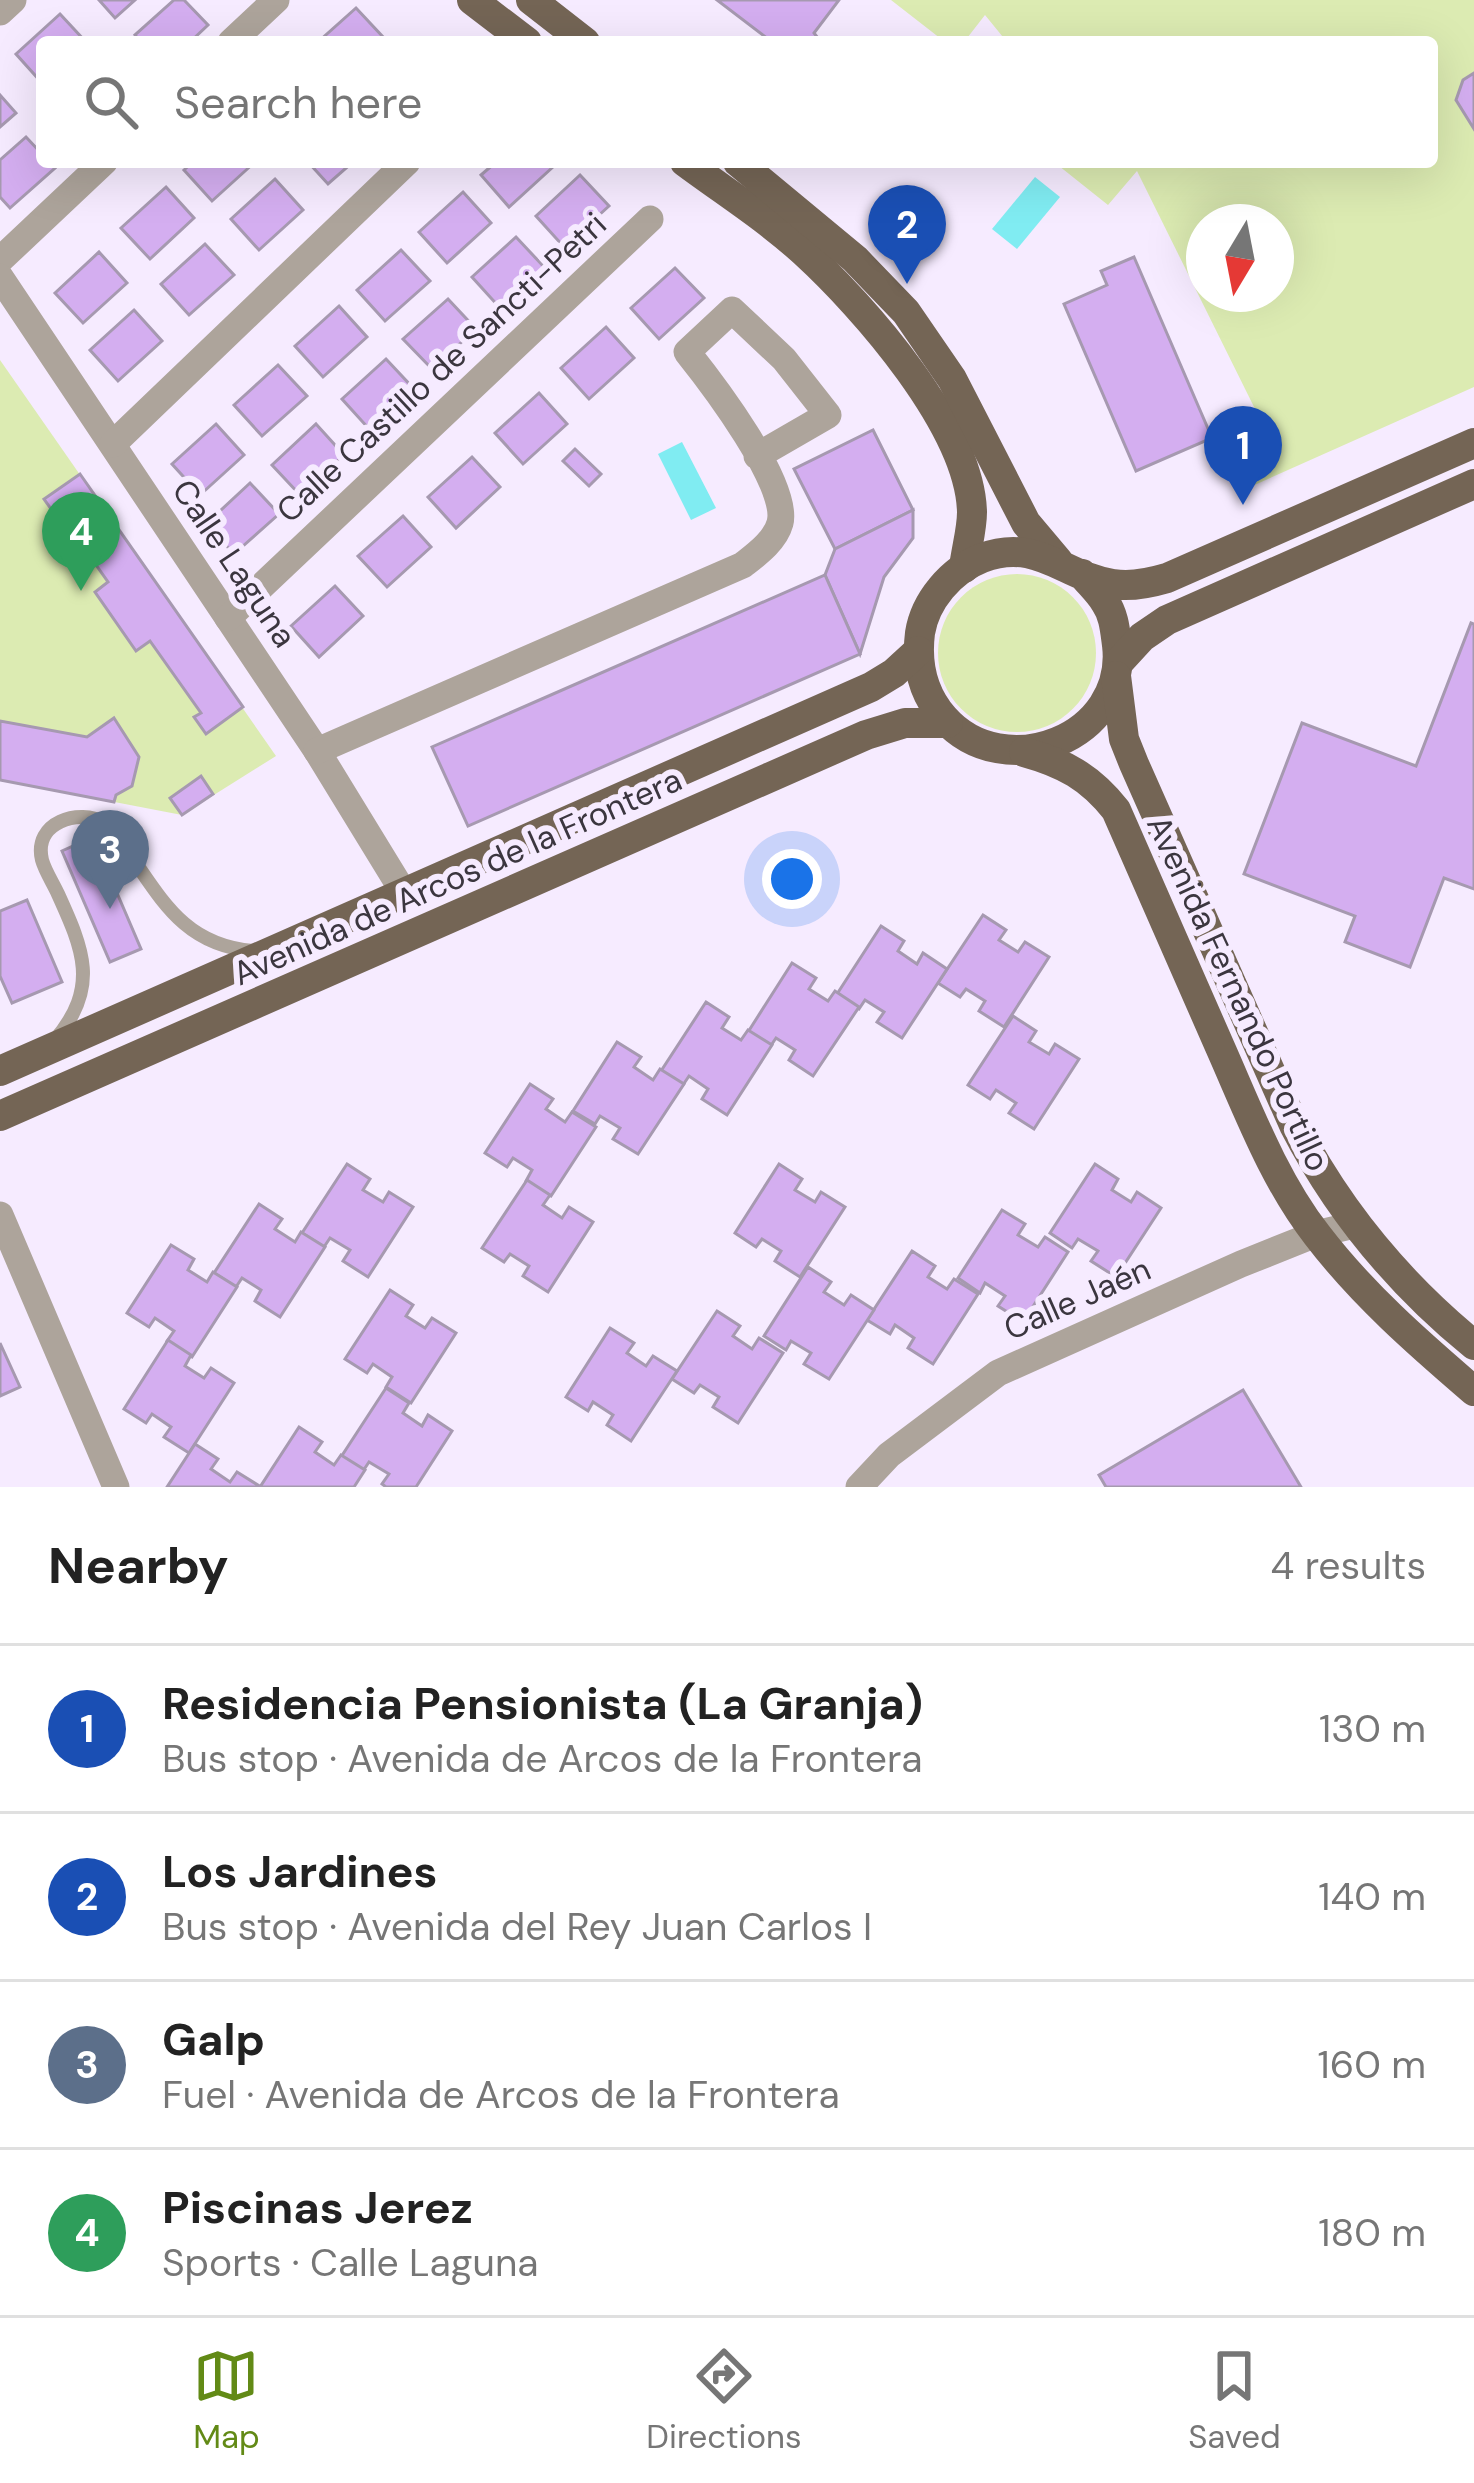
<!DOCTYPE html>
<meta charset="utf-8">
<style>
body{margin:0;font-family:"DM Sans",sans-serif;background:#f6f6f6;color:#222}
.compass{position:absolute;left:1186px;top:204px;width:108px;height:108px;border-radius:50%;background:#fff;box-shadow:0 12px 48px #0002;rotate:190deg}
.you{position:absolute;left:792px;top:879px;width:42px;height:42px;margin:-30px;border:9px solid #fff;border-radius:50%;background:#1a73e8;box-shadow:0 0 0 18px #1a73e833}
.badge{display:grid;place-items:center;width:78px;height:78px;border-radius:50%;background:#628a16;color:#fff;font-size:39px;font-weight:700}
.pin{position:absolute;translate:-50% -99px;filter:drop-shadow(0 3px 6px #0008)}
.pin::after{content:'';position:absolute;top:63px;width:42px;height:36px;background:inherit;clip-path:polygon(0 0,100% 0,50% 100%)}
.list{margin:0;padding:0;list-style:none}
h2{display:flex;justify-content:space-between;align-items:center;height:156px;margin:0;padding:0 48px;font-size:51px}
h2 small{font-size:39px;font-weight:400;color:#767676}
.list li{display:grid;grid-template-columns:78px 1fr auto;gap:36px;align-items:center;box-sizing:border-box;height:168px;padding:0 48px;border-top:3px solid #e0e0e0}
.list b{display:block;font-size:45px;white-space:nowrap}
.list p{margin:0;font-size:39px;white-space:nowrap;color:#767676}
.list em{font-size:39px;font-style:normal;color:#767676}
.icon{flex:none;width:66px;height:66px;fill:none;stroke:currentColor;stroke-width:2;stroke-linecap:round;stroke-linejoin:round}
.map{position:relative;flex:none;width:1474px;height:1487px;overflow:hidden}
.search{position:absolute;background:#fff;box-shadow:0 12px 48px #0002;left:36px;right:36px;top:36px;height:132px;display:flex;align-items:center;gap:30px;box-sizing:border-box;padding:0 42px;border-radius:12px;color:#767676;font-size:45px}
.sheet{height:828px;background:#fff}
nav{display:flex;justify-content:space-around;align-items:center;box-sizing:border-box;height:168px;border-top:3px solid #e0e0e0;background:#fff;font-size:33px;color:#767676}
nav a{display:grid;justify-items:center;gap:6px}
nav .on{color:#628a16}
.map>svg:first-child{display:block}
</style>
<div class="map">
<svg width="1474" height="1487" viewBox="0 0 1474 1487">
<rect width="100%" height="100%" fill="#f6ebff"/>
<g fill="#dcebb2" fill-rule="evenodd">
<path d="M891,0H1474V387L1241,491L1219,439L1260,419L1137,171L1108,205L1054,162H1432V42H1007L985,15L964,42H945ZM1204,222H1276V294H1204Z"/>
<path d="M0,360L276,756L182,815L0,780Z"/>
<circle cx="1017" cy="653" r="79"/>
</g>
<g fill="#80ecf2">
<path d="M1035,177L1060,197L1017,249L992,229Z"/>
<path d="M682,442L716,508L691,520L658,454Z"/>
</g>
<g fill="#d4aef0" stroke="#a699b0" stroke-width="3">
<path d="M99,0H135L115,18Z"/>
<path d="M174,0H184L208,25L190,42H141L135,35Z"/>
<path d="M717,0H839L814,33L821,42H772Z"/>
<path d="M356,8L384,38L380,42H318Z"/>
<path d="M60,14L86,42H42V83L16,54Z"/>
<path d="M1474,73V129L1456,100L1463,80Z"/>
<path d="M0,95L16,113L0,127Z"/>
<path d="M26,137L42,154V162H50L55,168L10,208L0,197V160Z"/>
<path d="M193,162H255L212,201L184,170Z"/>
<path d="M308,162H353L328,184Z"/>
<path d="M496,162H550L554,166L509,207L481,175Z"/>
<path d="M580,175L609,206L564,247L536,216Z"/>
<path d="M275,179L303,210L259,250L231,219Z"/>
<path d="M166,187L194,218L150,259L121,228Z"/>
<path d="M463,192L491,223L447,263L419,232Z"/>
<path d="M516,237L545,268L500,308L472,277Z"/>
<path d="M205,244L234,275L189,315L161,284Z"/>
<path d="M401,250L430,281L385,321L357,290Z"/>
<path d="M99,252L127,283L83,323L55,293Z"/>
<path d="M1134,257L1212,438L1136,471L1064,304L1107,285L1101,271Z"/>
<path d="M675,268L704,298L659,339L631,308Z"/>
<path d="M448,299L476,329L432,369L403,339Z"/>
<path d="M339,306L367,337L323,377L295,346Z"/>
<path d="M134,310L162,341L118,381L90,350Z"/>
<path d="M606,327L634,358L589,399L561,368Z"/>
<path d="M386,359L415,390L370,430L342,399Z"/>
<path d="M278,365L307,396L262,436L234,405Z"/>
<path d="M539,393L567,424L523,464L495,433Z"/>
<path d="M216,424L244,455L200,495L172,464Z"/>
<path d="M316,424L344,455L300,495L272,465Z"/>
<path d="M873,430L913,510L835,549L794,469Z"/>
<path d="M575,449L601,474L589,486L563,461Z"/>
<path d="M472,457L500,487L456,528L428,497Z"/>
<path d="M80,474L243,707L206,734L194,717L201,713L150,641L136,651L95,592L108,582L60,514L56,516L44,499Z"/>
<path d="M250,483L279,514L234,554L206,524Z"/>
<path d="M913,510V538L884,577L860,654L825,575L835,549Z"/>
<path d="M403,516L431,547L387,587L358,556Z"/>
<path d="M825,575L860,654L468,826L432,747Z"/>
<path d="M335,586L363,616L319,657L291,626Z"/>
<path d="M1471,623L1474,624V889L1444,878L1410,967L1345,942L1355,916L1244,874L1302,723L1416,766Z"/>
<path d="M114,718L139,757L132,786L116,795L114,802L0,780V721L87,737Z"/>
<path d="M201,776L213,794L182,815L170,798Z"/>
<path d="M93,837L141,949L110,962L62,851Z"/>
<path d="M27,900L62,982L12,1003L0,976V911Z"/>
<path d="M983,915L1006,930L999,940L1018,952L1025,942L1049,957L1004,1027L979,1011L985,1001L966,989L960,997L938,983Z"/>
<path d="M881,926L904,941L898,951L917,964L923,953L947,969L902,1038L877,1022L884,1012L865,1000L859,1009L837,994Z"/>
<path d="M792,963L816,978L809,989L828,1001L835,991L859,1007L813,1076L789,1060L795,1050L776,1038L770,1047L748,1032Z"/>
<path d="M706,1002L729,1017L722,1028L741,1040L748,1030L772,1045L727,1115L702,1099L708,1089L689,1076L683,1085L661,1071Z"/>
<path d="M1013,1016L1036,1031L1029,1042L1049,1054L1055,1044L1079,1059L1034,1129L1009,1113L1016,1103L996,1090L990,1099L968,1085Z"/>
<path d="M617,1042L641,1057L634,1067L653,1080L660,1069L684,1084L638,1154L613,1139L620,1128L600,1116L595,1124L573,1111Z"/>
<path d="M530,1084L553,1099L546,1109L565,1122L572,1112L596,1127L551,1196L526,1181L532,1170L513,1158L507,1167L485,1153Z"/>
<path d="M347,1164L370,1179L363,1190L383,1202L389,1192L413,1207L368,1277L343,1261L350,1250L330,1238L324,1247L302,1233Z"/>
<path d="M779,1164L802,1179L795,1190L815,1202L821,1192L845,1207L800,1277L775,1261L781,1251L762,1239L756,1247L735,1233Z"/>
<path d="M1095,1164L1118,1179L1112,1190L1131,1202L1137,1192L1161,1208L1116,1277L1091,1261L1098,1251L1078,1239L1072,1248L1050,1233Z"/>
<path d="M527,1180L550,1195L543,1205L562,1218L569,1207L593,1222L548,1292L523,1276L529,1266L510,1254L504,1262L482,1248Z"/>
<path d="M259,1204L282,1219L275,1229L295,1242L301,1232L325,1247L280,1317L255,1301L261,1290L242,1278L236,1287L214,1273Z"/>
<path d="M1002,1210L1025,1224L1018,1235L1038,1247L1045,1237L1068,1252L1023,1322L998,1306L1005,1296L985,1283L980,1293L958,1278Z"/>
<path d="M171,1245L194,1259L188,1270L207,1282L213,1272L237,1287L192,1357L167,1341L174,1331L155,1318L149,1327L127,1313Z"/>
<path d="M912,1251L935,1266L928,1277L947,1289L954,1279L978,1294L933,1364L908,1348L914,1338L895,1325L890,1334L867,1320Z"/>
<path d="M808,1267L831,1282L824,1292L844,1305L851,1295L874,1310L829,1379L804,1364L811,1353L791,1341L786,1350L764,1336Z"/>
<path d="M390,1290L413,1305L406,1316L425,1328L432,1318L456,1333L411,1403L386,1387L392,1377L373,1364L367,1373L345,1359Z"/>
<path d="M717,1311L740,1326L733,1336L752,1349L759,1338L783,1353L738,1423L713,1407L719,1397L700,1385L694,1393L672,1379Z"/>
<path d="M610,1328L634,1343L627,1353L646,1366L653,1356L677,1371L631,1441L607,1425L613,1415L593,1402L588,1411L566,1397Z"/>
<path d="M168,1340L191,1355L185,1366L204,1378L211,1368L234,1383L189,1453L164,1437L171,1427L152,1414L146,1423L124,1409Z"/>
<path d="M0,1343L20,1387L0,1396Z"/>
<path d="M386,1388L409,1403L403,1413L422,1426L428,1415L452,1431L416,1487H386L382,1484L389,1474L369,1462L363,1471L341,1457Z"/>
<path d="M1243,1390L1301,1487H1106L1099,1475Z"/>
<path d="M299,1427L322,1442L315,1452L334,1465L341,1455L365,1470L354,1487H260Z"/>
<path d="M195,1444L218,1459L211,1469L230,1482L237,1472L261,1487H167Z"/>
</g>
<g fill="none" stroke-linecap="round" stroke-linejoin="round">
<path stroke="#ada49b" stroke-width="14" d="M55,1040C100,987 83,949 58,894C53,883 45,871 42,860C33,822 79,808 105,823C154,877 169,944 253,951"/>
<g stroke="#ada49b" stroke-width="27">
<path d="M0,12L13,0"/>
<path d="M231,42L276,0"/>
<path d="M0,260L104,162"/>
<path d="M0,277L317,751L404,893"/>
<path d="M113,444L407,162"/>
<path d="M228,618L650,219"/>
<path d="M317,751L743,565C757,554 775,541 780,523C790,485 711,382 687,352L732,310L784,359L828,415L757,456"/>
<path d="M0,1215L116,1487"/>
<path d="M859,1487L889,1455L998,1373L1241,1264L1316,1234L1354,1225"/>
</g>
<g stroke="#746555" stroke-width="30">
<path d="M472,0L527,42"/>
<path d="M531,0L585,42"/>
<path d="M685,162C724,191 768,219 804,252C864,307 970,427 972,512C972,530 966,550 964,568"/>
<path d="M738,162L855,259L906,312L952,379L1026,523L1058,561"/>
<path d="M1082,574C1089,583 1099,592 1105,602C1114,615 1115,630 1117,645C1128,738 1004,786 944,718C923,694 916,665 920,633C925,601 951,570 982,558C1038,537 1064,577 1113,584C1130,587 1150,583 1167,578L1474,443"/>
<path d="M1119,662L1142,637L1167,620L1474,484"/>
<path d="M1116,676L1124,739L1134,764L1294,1125C1339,1212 1398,1283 1474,1345"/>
<path d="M1024,752C1064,763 1090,777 1116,810C1151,889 1186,968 1220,1047C1248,1110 1274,1180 1317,1235C1362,1294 1418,1343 1474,1391"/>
<path d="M0,1071L871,687L894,673L918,651"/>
<path d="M0,1116L866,735L905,723H948"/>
</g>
</g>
<g text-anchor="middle" stroke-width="12" stroke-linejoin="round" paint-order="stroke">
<g font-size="33" fill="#3b363f" stroke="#f6ebff">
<text transform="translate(441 367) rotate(-43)" y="12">Calle Castillo de Sancti-Petri</text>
<text transform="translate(235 563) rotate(56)" y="12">Calle Laguna</text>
<text transform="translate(457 876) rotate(-24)" y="12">Avenida de Arcos de la Frontera</text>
<text transform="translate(1239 993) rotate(65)" y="12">Avenida Fernando Portillo</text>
<text transform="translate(1077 1298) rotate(-24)" y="12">Calle Jaén</text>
</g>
</g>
</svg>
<svg class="compass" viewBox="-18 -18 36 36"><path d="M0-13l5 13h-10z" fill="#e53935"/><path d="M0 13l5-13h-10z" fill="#767676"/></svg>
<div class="you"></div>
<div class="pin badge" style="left:1243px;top:505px;background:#1a4fb4">1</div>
<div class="pin badge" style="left:907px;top:284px;background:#1a4fb4">2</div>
<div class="pin badge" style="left:110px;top:909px;background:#5c6f8a">3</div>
<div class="pin badge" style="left:81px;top:591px;background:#2e9e5b">4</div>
<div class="search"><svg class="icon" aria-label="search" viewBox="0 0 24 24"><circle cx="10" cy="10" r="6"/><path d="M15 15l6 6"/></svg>Search here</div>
</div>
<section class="sheet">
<h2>Nearby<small>4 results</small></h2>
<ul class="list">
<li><span class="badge" style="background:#1a4fb4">1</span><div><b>Residencia Pensionista (La Granja)</b><p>Bus stop · Avenida de Arcos de la Frontera</p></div><em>130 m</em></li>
<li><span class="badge" style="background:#1a4fb4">2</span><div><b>Los Jardines</b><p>Bus stop · Avenida del Rey Juan Carlos I</p></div><em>140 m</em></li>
<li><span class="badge" style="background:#5c6f8a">3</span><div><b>Galp</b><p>Fuel · Avenida de Arcos de la Frontera</p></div><em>160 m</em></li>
<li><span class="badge" style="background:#2e9e5b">4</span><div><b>Piscinas Jerez</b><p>Sports · Calle Laguna</p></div><em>180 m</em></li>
</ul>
</section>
<nav>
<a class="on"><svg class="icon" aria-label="map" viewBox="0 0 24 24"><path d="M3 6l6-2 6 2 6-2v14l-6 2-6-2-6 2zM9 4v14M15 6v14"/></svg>Map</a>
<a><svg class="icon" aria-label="directions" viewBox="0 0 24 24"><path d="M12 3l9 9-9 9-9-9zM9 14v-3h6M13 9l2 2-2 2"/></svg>Directions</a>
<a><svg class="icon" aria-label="saved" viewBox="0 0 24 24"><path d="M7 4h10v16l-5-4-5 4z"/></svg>Saved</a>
</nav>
